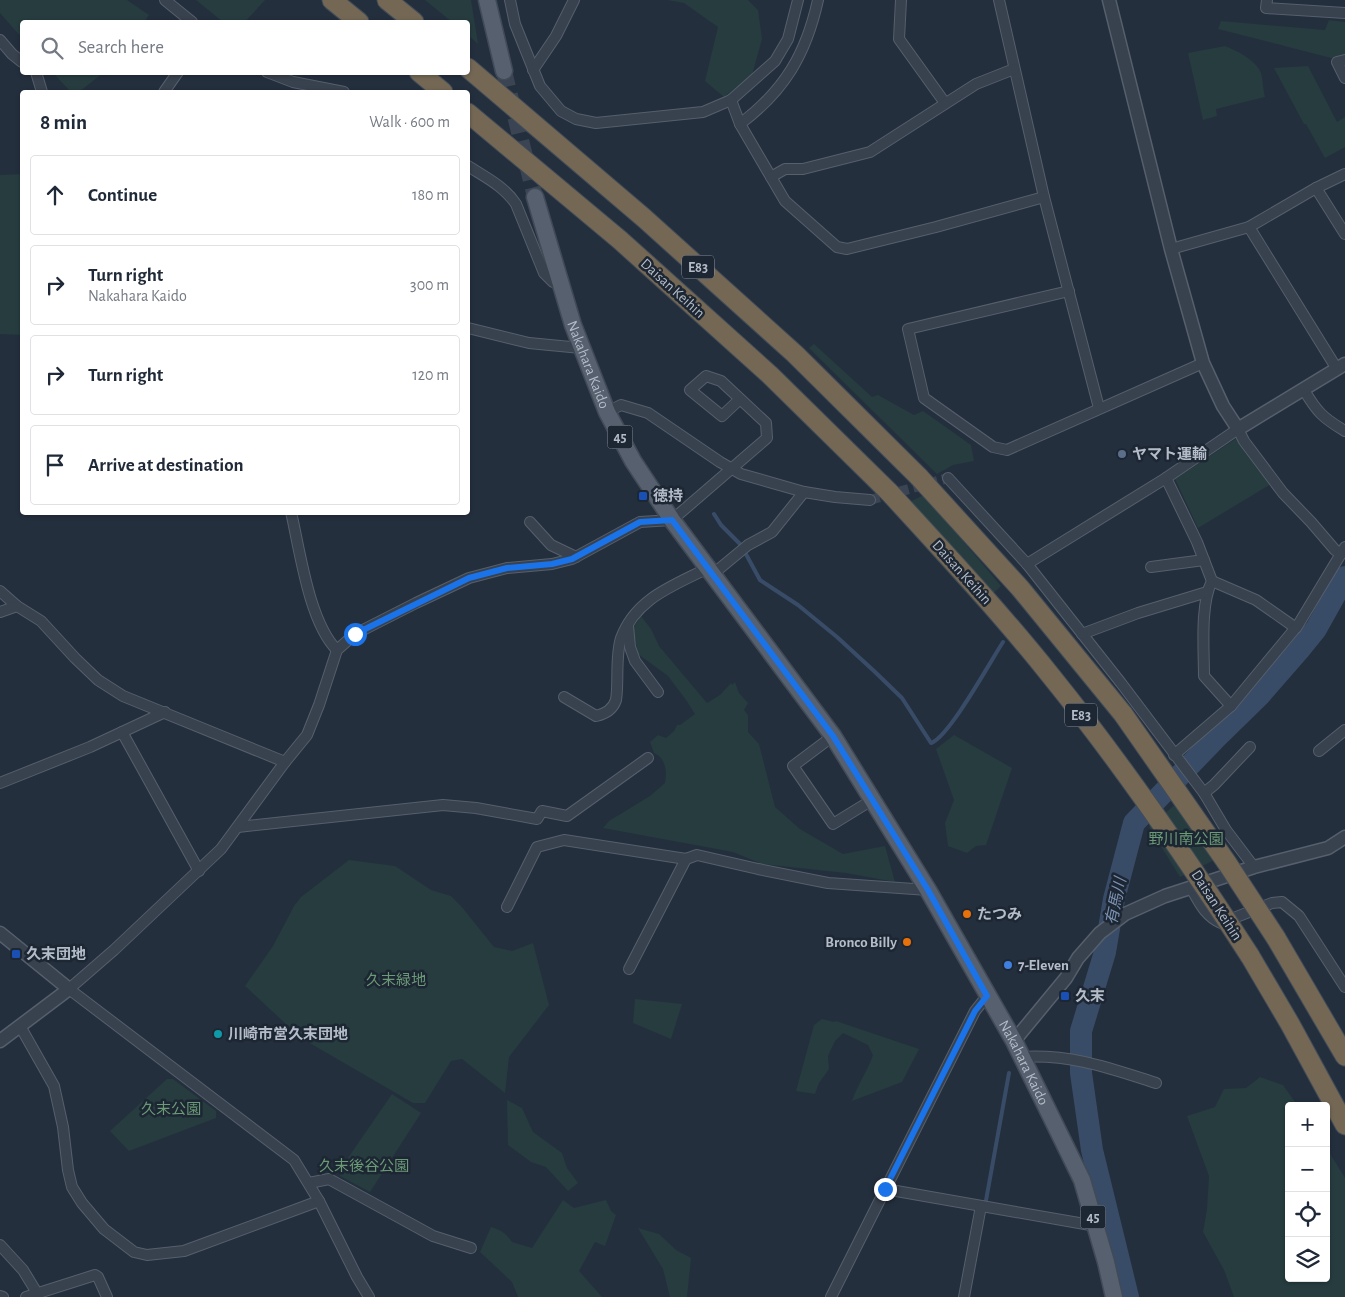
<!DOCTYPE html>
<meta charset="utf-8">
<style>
body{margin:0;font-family:"Alegreya Sans","Noto Sans JP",sans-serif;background:#f6f6f7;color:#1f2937}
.controls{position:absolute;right:15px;bottom:15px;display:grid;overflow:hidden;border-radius:5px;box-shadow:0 1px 4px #0004}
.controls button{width:45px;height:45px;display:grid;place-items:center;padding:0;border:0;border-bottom:1px solid #e0e1e3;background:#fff;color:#1f2937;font:25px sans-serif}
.stop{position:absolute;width:15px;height:15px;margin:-11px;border:4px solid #1a73e8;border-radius:50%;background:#fff}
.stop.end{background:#1a73e8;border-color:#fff;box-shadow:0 1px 5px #0008}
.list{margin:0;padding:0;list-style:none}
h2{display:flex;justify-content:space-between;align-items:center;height:65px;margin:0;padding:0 20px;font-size:21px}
h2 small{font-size:16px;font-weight:400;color:#747a83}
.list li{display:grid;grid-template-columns:32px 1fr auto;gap:15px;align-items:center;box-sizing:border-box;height:80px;margin:0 10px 10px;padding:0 10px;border:1px solid #e0e1e3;border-radius:5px}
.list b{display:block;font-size:19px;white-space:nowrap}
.list p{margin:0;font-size:16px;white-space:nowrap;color:#747a83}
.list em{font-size:16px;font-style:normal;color:#747a83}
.icon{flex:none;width:28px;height:28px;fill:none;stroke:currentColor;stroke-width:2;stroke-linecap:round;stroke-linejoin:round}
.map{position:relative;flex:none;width:1345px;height:1297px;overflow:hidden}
.search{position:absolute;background:#fff;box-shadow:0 1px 4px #0004;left:20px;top:20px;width:450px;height:55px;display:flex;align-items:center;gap:12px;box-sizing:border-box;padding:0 18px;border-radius:5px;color:#747a83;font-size:19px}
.panel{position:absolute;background:#fff;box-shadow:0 1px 4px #0004;left:20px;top:90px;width:450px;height:425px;border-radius:5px}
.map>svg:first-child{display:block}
</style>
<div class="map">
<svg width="1345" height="1297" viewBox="0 0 1345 1297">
<rect width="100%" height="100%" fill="#242f3e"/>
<g fill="#263c3f">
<path d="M0,0H127L149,15L144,22H22V38L0,13Z"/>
<path d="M196,0H265L245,22H223Z"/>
<path d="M425,0H471L478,44L468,35V22H452Z"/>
<path d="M667,0H748L758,10L762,39L752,75L724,97L705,81L718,27L684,3Z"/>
<path d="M1329,20L1345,22V57L1335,59L1218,29L1221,21L1325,30Z"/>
<path d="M1225,46C1237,51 1256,60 1261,73C1263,80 1263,90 1265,97L1216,109L1217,116L1203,120L1188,53Z"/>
<path d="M1308,66L1337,122L1345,117V147L1325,158L1306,124H1304L1274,68Z"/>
<path d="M53,73H103L79,92H71Z"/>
<path d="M22,174V335L0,334V175Z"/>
<path d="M814,344L872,397L878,395L914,415L923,411L971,445L974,461L953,465L937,474L809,348Z"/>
<path d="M1237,438L1271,484L1198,528L1175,479Z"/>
<path d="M937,489L972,531L963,541L1001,586L979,607L892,510Z"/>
<path d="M641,616L651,629L659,646L707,703L720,695L731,683L732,685L735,682L739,693L748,703L744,710L748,715V732L759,744L775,807L800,829L843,854L885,846L895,882L846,873L762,864L733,852L603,828L609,821L650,796L665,783C667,772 666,758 654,753L650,742L658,735L666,738L674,731L677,725H680L695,714L686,700L668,676L638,654L633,628Z"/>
<path d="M954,735L1012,768L986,845L976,846L967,853L948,846L945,823L954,800L936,749Z"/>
<path d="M1185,796L1226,854L1180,877L1149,827Z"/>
<path d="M349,860L395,866L431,890L451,896L461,906L494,947L512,951L533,943L549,1005L509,1057L505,1093L462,1059L451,1061L425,1103H413L301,1038L245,986L273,946L294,906L301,897Z"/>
<path d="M635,999L682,1004L671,1039L633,1023Z"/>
<path d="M822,1019L834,1022L836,1021L919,1049L902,1082L852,1101C858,1084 867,1072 873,1055L868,1045L843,1033L835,1041L828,1056L829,1069L819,1083L815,1094L796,1091L814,1025Z"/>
<path d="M1260,1077L1283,1085L1298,1106H1289V1278H1326V1147L1345,1178V1297H1234L1224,1270L1203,1232L1207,1209L1209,1176L1187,1116L1215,1107L1224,1089L1246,1088Z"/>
<path d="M167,1079H173L216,1111V1118L129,1151L110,1131Z"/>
<path d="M392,1094L421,1113L370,1192L340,1176L339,1171Z"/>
<path d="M507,1100L522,1108L533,1132L562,1153L567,1168L578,1183L568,1191L546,1167L531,1162L508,1145Z"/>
<path d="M563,1200L574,1208L606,1200L611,1211L616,1215L605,1246L595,1242L579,1271L602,1297H518L512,1282L480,1252L491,1227C501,1230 507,1234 512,1242L532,1248Z"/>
<path d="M638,1228L659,1234L676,1250L691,1258L687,1297H670L663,1269Z"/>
</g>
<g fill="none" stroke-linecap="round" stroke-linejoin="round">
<g stroke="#394c67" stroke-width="4">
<path d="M714,514L721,525L741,545L760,580L798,605L837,637L874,671L902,698L931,743C949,737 990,662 1003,642"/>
<path d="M985,1206L1009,1073"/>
</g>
<path stroke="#394c67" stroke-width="22" d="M1128,1297L1092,1150L1081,1073V1031L1105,952L1114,899L1134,823L1214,740L1259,696L1299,650L1316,629L1345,577"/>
<path stroke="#3a4453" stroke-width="10" stroke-dasharray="10 5" stroke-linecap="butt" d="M870,500L948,478"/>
<path stroke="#3a4453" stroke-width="16" stroke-dasharray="16 8" stroke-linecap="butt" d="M504,71L535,197"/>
<defs>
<g id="minor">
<path d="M165,0L192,22"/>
<path d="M510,0L515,24L540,86L561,111L576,119L596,123L703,112L731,100L775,61L788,39L798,0"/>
<path d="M901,0L899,39L945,103"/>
<path d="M999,0L1044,197L1099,408"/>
<path d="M1267,0L1266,8L1345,13"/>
<path d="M0,40L12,54L22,62"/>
<path d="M1345,60L1337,62L1345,78"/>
<path d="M533,70L556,36L574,0"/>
<path d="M36,72L42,92"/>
<path d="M267,72L293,82L344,92"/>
<path d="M164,92L178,72"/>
<path d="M731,100L740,124L785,201L837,247L847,249L936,227L1044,197"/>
<path d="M740,124C785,90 806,54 818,0"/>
<path d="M468,166C485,177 504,186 516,204L544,273L553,282L562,284"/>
<path d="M771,177L785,169H803L870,152L976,84L1014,69"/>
<path d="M1316,188L1345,234"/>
<path d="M1249,227L1337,369"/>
<path d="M1171,249L1249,227L1316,188L1345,174"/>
<path d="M1069,291L908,329L924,398L993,447L1007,450L1203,363"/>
<path d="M468,328L529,343L581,348"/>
<path d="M1304,390C1317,412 1323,418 1345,431"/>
<path d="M607,412L621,405L648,413L720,462L741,474L804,492L835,497L870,500"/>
<path d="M948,478L1027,564L1121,683L1204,793L1226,830L1254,867"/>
<path d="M1166,478L1197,542L1212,581C1200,604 1204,650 1204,676L1231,706"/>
<path d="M291,512C300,551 309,622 337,650"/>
<path d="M530,522L551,545L576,557"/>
<path d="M1027,564L1166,478L1238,429L1244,441L1283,493L1311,522L1335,550L1341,554"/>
<path d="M1151,567L1204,560"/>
<path d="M713,574L748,545L772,532L804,492"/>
<path d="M1212,581L1256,600L1296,628"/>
<path d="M0,591L17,606L41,621L75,658L98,680L123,696L285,762"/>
<path d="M0,612L17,606"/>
<path d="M628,626L630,647L635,661L658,692"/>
<path d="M1082,634L1138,613L1207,592"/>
<path d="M564,697L596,716C605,714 613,709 616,700C619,682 615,657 621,638C636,598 673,586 708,568"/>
<path d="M122,732L199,871"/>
<path d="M833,736L793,766L833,824L872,800"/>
<path d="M1319,751L1345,730"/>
<path d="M1174,755L1231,706L1298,625L1345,547"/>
<path d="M0,783L90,747L165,712"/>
<path d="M1204,793L1214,785L1250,747"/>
<path d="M238,827L443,805L476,808L537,819L542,811L567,816L648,758"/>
<path d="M1191,888C1199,902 1205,916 1221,923L1272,903L1282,902L1299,916L1345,987"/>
<path d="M507,907L537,847L564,840L686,859L697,855L758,869L828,883L928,890"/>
<path d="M629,969L686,859"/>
<path d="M20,1026L54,1086L63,1127L68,1170L72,1187L82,1203L104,1229L134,1252L147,1255L184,1251L319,1201"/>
<path d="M1021,1057C1072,1054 1109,1068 1156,1083"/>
<path d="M309,1183L329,1179L433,1236L471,1248"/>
<path d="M885,1189L1096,1226"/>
<path d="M0,1245L23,1270L37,1293"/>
<path d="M0,1296L3,1297"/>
<path d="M26,1297L95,1275L98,1277L107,1297"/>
<path d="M369,1297L357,1277L319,1201L294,1160L69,989L114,950L221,849L285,762L307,735L319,705L337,650L355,634L416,603L469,578L507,568L552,564L572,559L640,522L672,520L767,438L766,423L721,381L706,376L690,390L722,416L740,399"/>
<path d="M831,1297L975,1011L987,996"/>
<path d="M964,1297L981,1206"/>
</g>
<g id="tertiary">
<path d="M1109,0L1171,249L1203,363L1223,406L1238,429L1345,364"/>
<path d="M0,933L69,989L0,1041"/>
<path d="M1014,1041L1066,978L1078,958L1100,933L1125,914L1165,896L1254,867L1328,848L1345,837"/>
</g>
<g id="primary">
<path d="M487,0L504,71"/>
<path id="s1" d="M535,197L573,325L607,412L633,461L672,520L833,736L928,890L1014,1041L1082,1180L1106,1262L1114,1297"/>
</g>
<g id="motorway">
<path d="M332,0L359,22"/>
<path d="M387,0L414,22"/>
<path d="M468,68L644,218L795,354L919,477"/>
<path d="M419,72L443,92"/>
<path d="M468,113L620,240L770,375L889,492"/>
<path d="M1276,938L1345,1056"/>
<path d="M1250,956L1290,1024L1345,1125"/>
</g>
</defs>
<use href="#minor" stroke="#565f6c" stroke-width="12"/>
<use href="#tertiary" stroke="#565f6c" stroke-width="15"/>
<use href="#primary" stroke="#414a57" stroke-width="19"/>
<use href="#motorway" stroke="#434c59" stroke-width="21"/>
<use href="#minor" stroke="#38414e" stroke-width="10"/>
<use href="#tertiary" stroke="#38414e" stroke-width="12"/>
<use href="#primary" stroke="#56606e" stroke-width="16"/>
<use href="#motorway" stroke="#746855" stroke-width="19"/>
<defs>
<g id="motorway-bridge">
<path d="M919,477L1020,588L1123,714L1227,863L1276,938"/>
<path d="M889,492C944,552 1000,612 1051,676C1123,765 1188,860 1250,956"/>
</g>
</defs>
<use href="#motorway-bridge" stroke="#434c59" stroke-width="21" stroke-linecap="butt"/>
<use href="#motorway-bridge" stroke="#746855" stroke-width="19"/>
</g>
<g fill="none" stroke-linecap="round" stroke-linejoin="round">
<path stroke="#1a73e8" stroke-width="6" d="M355,634L469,578L507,568L552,564L572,559L640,522L672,520L833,736L928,890L987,996L975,1011L885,1189"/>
</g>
<circle fill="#5c6f8a" stroke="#1d2633" stroke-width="2" cx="1122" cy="454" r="5"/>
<g fill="#1a4fb4" stroke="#1d2633" stroke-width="2">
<rect x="638" y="491" width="10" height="10" rx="2.5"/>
<rect x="11" y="949" width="10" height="10" rx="2.5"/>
<rect x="1060" y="991" width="10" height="10" rx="2.5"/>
</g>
<g fill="#e8710a" stroke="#1d2633" stroke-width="2">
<circle cx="967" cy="914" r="5"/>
<circle cx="907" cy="942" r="5"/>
</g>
<circle fill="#3f7fe0" stroke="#1d2633" stroke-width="2" cx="1008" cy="965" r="5"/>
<circle fill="#0f9aa8" stroke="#1d2633" stroke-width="2" cx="218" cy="1034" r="5"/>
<g text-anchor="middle" stroke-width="5" stroke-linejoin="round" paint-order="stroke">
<g fill="#1d2633" stroke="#878f9c" stroke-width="1">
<rect x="682" y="255.5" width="32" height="23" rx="4"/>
<rect x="607.5" y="425.5" width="25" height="23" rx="4"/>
<rect x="1065" y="703.5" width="32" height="23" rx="4"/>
<rect x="1080.5" y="1205.5" width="25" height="23" rx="4"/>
</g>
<g font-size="14" font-weight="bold" fill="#b4bcc9">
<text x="698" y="272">E83</text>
<text x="620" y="442">45</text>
<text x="1081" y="720">E83</text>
<text x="1093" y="1222">45</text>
</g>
<g font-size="15" fill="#b4bcc9" stroke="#1d2633">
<text transform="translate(673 288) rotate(42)" y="5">Daisan Keihin</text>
<text dy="5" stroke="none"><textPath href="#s1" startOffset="176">Nakahara Kaido</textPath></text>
<text transform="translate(962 572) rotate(48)" y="5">Daisan Keihin</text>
<text transform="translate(1217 905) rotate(57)" y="5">Daisan Keihin</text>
<text dy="5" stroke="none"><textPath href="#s1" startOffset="1001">Nakahara Kaido</textPath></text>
</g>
<g font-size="15" font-weight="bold" fill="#b4bcc9" stroke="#1d2633" text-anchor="start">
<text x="1132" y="459">ヤマト運輸</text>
<text x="653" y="501">徳持</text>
<text x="977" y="919">たつみ</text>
<text x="897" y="947" text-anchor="end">Bronco Billy</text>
<text x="26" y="959">久末団地</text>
<text x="1018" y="970">7-Eleven</text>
<text x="1075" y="1001">久末</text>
<text x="228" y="1039">川崎市営久末団地</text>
</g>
<g font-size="15" fill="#6b9a76" stroke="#1d2633">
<text x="1186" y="844">野川南公園</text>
<text x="396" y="985">久末緑地</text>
<text x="171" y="1114">久末公園</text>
<text x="364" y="1171">久末後谷公園</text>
</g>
<g font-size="16" font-style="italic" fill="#7c92b1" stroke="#1d2633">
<text transform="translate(1115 901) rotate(-78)" y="6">有馬川</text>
</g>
</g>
</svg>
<div class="controls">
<button>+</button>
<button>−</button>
<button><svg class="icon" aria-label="locate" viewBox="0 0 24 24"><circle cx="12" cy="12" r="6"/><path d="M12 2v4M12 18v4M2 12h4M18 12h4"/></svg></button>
<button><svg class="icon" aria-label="layers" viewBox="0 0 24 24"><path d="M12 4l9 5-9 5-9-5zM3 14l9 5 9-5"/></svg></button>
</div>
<div class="stop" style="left:355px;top:634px"></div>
<div class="stop end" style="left:885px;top:1189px"></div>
<div class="search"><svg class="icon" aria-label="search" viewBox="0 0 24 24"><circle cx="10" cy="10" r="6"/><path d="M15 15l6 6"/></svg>Search here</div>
<section class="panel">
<h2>8 min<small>Walk · 600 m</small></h2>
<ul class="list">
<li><svg class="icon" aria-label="ahead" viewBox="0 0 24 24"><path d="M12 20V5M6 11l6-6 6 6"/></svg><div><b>Continue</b></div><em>180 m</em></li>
<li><svg class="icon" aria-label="right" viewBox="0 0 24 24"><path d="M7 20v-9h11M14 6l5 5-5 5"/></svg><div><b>Turn right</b><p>Nakahara Kaido</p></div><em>300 m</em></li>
<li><svg class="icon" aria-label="right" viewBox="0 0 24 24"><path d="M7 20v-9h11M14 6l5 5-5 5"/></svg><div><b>Turn right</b></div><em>120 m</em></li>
<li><svg class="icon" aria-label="arrive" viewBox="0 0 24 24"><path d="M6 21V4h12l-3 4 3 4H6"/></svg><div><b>Arrive at destination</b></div></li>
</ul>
</section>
</div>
